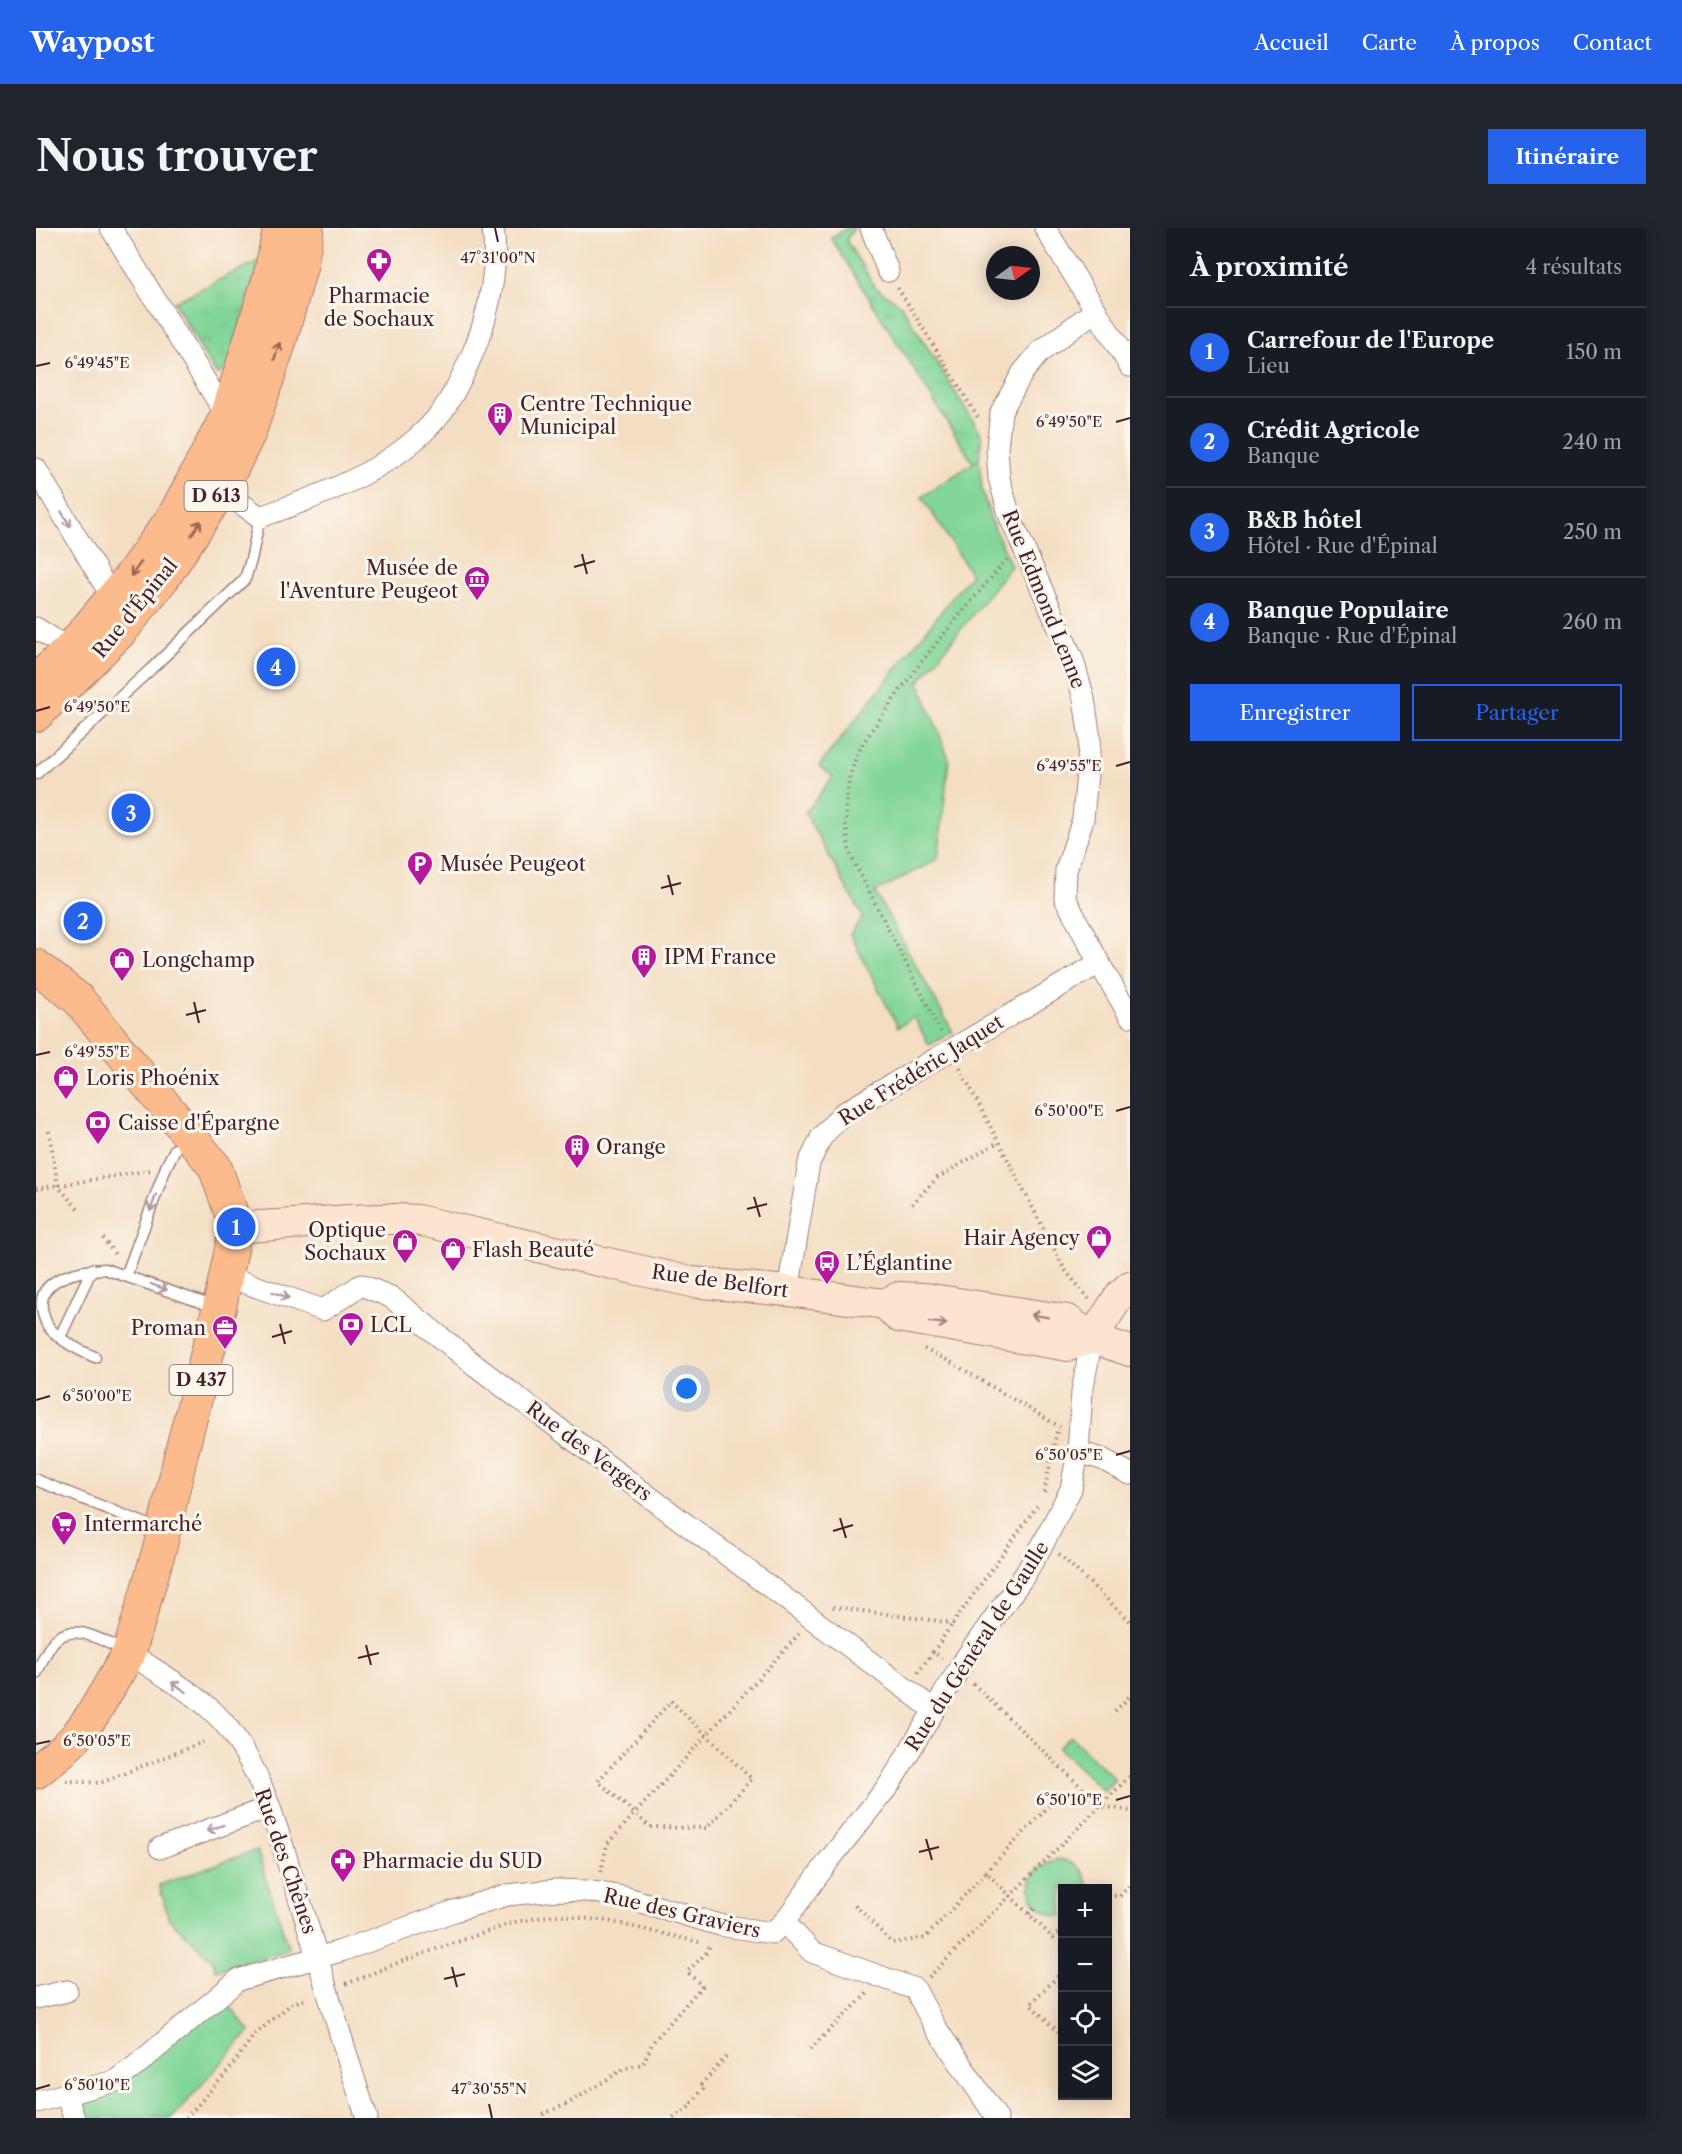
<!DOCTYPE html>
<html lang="fr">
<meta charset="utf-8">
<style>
body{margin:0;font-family:"Libre Caslon Text",serif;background:#20242c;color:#f1f3f6}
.controls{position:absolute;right:18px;bottom:18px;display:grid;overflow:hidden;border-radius:0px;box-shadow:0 3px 15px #0003}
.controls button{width:54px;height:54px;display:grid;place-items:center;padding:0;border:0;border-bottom:2px solid #363941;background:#171b24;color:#f1f3f6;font:30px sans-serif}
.compass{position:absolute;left:950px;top:18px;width:54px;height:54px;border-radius:50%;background:#171b24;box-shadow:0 3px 15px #0003;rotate:75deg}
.you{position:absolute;left:651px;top:1161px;width:21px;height:21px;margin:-15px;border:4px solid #fff;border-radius:50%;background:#1a73e8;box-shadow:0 0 0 9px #1a73e833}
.badge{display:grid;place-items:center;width:39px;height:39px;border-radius:50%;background:#2563eb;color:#fff;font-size:20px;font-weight:700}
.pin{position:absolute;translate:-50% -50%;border:3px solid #fff;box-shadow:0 2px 6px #0006}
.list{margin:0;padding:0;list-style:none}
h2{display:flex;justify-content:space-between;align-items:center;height:78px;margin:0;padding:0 24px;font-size:26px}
h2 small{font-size:20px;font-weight:400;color:#9ea1a6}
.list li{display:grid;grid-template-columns:39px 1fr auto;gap:18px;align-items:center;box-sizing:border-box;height:90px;padding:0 24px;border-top:2px solid #363941}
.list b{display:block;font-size:22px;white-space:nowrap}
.list p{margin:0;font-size:20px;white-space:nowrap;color:#9ea1a6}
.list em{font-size:20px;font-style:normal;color:#9ea1a6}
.actions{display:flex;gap:12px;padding:18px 24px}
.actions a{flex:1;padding:14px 0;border:2px solid #2563eb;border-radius:0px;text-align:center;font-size:21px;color:#2563eb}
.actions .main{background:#2563eb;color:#fff}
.icon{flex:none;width:33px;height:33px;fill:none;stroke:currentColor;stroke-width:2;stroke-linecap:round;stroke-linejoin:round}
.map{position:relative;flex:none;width:1094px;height:1890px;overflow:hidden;border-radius:0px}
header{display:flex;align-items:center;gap:36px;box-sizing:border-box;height:84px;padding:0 30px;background:#2563eb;color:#fff}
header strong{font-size:28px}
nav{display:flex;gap:33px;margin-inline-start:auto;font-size:21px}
.intro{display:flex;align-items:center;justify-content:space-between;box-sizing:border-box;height:144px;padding:0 36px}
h1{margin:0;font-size:42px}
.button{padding:15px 27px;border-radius:0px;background:#2563eb;color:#fff;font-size:21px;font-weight:700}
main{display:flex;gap:36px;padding:0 36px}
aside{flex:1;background:#171b24;border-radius:0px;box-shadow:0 3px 15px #0003}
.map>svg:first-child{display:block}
</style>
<header>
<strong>Waypost</strong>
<nav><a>Accueil</a><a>Carte</a><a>À propos</a><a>Contact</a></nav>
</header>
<div class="intro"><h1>Nous trouver</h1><a class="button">Itinéraire</a></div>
<main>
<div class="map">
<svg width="1094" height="1890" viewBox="0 0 1094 1890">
<defs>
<pattern id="grass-tufts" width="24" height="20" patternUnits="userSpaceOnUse" patternTransform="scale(1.5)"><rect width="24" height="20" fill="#82d699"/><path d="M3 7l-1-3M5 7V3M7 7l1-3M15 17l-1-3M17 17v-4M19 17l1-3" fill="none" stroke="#72b784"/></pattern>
</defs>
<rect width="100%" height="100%" fill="#fbf7ec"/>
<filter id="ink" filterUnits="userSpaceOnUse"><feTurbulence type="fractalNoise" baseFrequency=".0167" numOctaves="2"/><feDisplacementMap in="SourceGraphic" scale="12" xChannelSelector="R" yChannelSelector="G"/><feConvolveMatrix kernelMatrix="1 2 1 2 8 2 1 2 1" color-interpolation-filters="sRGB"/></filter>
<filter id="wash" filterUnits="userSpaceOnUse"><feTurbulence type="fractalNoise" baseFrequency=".008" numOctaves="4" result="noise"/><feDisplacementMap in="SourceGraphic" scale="24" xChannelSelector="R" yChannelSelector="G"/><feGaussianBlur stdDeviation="1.35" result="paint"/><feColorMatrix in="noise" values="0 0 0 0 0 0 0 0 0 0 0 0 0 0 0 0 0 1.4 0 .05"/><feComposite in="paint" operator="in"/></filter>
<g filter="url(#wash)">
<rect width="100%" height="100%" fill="#f4dec3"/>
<g fill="url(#grass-tufts)" stroke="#667a62" stroke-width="1.5">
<path d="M811,0H818L810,12L839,59L865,77L946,207L943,231L937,235L795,10Z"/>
<path d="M224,32L191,141L182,146L178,143L138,74Z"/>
</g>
<g fill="#82d699" stroke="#667a62" stroke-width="1.5">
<path d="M943,231L946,262L955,292L975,338L883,454L913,531L902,631L839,664L917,804L893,817L878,789L862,799L814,706L827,689L769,585L797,549L783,538L935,346L886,269Z"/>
<path d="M1034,1508L1079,1551L1068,1563L1022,1520Z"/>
<path d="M221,1622L253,1722L180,1742L176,1731L133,1691L123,1657Z"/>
<path d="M1024,1631C1040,1635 1051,1644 1051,1660H1026V1688C985,1686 983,1636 1024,1631Z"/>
<path d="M188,1772L214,1803L136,1890H49L42,1869Z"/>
</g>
</g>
<g filter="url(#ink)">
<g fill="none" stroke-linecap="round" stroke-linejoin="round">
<defs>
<g id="lane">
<path d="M0,546L115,441L209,351L215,332L224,289"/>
<path d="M90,1048L130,939L139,921"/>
<path d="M24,1109L56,1041"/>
<path d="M59,1129C42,1122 23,1112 12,1098C9,1093 7,1086 6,1080C2,1049 45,1042 69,1041L179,1079"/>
<path d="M0,1252L125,1302"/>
<path d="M0,1446C5,1436 11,1420 19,1412C40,1393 70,1415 91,1424"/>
</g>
<g id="street">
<path d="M75,0L191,188L196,192"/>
<path d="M835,0L852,43"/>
<path d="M1009,0L1094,138"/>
<path d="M1060,82L1004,124L987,144L965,184L961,220L963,250L974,289L1037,432L1048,471L1054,511L1047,591L1030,642L1029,670L1063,735L1094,788"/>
<path d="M0,241L77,371"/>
<path d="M177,256L224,289C287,267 365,239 407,182C420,163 431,139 440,117C454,82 462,38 457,0"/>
<path d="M0,400L42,427"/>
<path d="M190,1048L287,1082L325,1057L355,1069L440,1138L555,1225L898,1482"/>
<path d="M752,1063L773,935L785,910L806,886L1063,735"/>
<path d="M1042,1224L1066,1231L1094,1246"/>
<path d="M93,1425C124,1446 164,1467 188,1495C225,1539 240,1598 257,1651C283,1731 304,1811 331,1890"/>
<path d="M124,1620L234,1579"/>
<path d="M748,1694L776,1724L879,1761L898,1797L961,1890"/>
<path d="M0,1770L31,1763"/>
<path d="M30,1866L38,1890"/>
<path d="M0,1874L79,1853L97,1840L202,1752L305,1723L418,1683L471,1667L520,1662L551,1663L588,1669L684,1697L736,1705L748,1694L794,1631L853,1557L929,1431L988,1348L1007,1316L1035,1261L1042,1224L1046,1164L1056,1110"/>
</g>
<g id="secondary">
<path d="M200,999C260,998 321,988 381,992L656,1054L752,1063L849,1076"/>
<path d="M849,1076L863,1069L889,1070L1032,1092L1056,1110L1094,1123"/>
<path d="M849,1076L862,1089L1032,1118L1056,1110"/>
<path d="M1056,1110L1084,1067L1094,1058"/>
</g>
<g id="primary">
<path d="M0,453L34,421L94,349L138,288L161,245L191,188L234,48L244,0"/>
<path d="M0,487L85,403L127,350L185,262L213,205L243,116L265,37L271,0"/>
<path d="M0,738L42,771L179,939L200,999"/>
<path d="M0,1544L27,1522L40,1509L57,1486L93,1425L124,1319L146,1222L183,1081L200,999"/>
</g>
</defs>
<use href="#lane" stroke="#9f7e77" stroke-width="13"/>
<use href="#street" stroke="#9f7e77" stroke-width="23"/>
<use href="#secondary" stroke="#9f7e77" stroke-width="32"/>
<use href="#primary" stroke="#9f7e77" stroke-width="35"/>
<g stroke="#9f7e77" stroke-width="4" stroke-dasharray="1.5 4.5" stroke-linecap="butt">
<path d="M862,60L943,191"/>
<path d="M905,804L814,626C808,596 808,564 818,535C825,515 839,498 851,481C887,428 930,380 971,331"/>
<path d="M924,840L1029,1042L1053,1071"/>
<path d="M13,903L22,958L43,982"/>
<path d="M0,961L115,942"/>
<path d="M876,976L901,950L962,914"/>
<path d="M67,1010L80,1028"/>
<path d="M888,1121L911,1132L1024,1199"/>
<path d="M1008,1264L1021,1203"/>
<path d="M1023,1326L1094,1393"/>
<path d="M797,1379L917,1395L1001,1278"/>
<path d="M897,1424L917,1395"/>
<path d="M882,1445L897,1424L906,1430"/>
<path d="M937,1456L1065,1578L1094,1583"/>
<path d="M635,1473L716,1551L671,1600L614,1599L562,1553Z"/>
<path d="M1079,1483L1094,1468"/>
<path d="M30,1553L64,1555L167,1514"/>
<path d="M565,1644L571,1616L763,1406"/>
<path d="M950,1644L1013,1578"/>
<path d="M1072,1668H1084L1094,1657"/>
<path d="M819,1677L856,1715L889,1710L950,1644L1017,1710L1026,1701"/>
<path d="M993,1686L1001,1678"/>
<path d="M1026,1744L994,1776L1026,1808"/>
<path d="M893,1749L1094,1548"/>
<path d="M310,1756L369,1732L479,1694L519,1687L572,1693L663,1714"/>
<path d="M774,1821L832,1765"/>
<path d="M665,1857L691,1828"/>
<path d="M507,1886L533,1875L589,1840L607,1836L617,1814L666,1758L651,1744L671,1724L675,1715"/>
<path d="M150,1890L193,1842L218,1807L255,1776L272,1770"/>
<path d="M637,1890L651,1881L668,1860"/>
</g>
<use href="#lane" stroke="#fff" stroke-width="10"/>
<use href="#street" stroke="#fff" stroke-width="21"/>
<use href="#secondary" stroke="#fde4d1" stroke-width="30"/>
<use href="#primary" stroke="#fbbb8c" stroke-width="33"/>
</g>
<defs><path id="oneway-shaft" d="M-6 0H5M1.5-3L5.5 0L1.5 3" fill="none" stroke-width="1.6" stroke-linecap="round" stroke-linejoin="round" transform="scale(1.5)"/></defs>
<g stroke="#9a6557">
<use href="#oneway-shaft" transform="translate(241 123) rotate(-72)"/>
<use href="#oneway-shaft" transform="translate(160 300) rotate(-57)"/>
<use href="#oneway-shaft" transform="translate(100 341) rotate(127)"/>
</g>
<g stroke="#ae9aa0">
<use href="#oneway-shaft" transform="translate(30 291) rotate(59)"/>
<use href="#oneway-shaft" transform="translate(117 975) rotate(110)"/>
<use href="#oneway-shaft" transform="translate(123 1059) rotate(20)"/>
<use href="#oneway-shaft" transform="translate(245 1067) rotate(20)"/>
<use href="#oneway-shaft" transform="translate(143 1459) rotate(-146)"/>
<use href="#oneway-shaft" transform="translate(179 1600) rotate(160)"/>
</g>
<g stroke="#a4827e">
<use href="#oneway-shaft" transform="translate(1004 1088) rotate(-171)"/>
<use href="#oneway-shaft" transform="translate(902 1095) rotate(7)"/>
</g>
</g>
<path fill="none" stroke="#4a1f2b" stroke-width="2" d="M459,0L462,14M0,138L14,135M1080,194L1094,190M546,326L551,346M538,339L559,333M0,483L14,479M1080,538L1094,534M632,647L637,667M625,660L645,655M158,774L163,795M150,787L170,782M0,827L14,824M1080,883L1094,879M718,969L724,989M711,981L731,976M244,1096L249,1116M236,1109L256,1103M0,1172L14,1168M1080,1227L1094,1223M804,1290L810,1310M797,1303L817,1297M330,1417L335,1437M322,1430L343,1425M0,1516L14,1513M1080,1572L1094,1568M890,1611L896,1632M883,1624L903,1619M416,1739L421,1759M408,1751L429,1746M0,1861L14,1857M453,1876L456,1890"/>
<defs>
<symbol id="pharmacy-pin" viewBox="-11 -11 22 30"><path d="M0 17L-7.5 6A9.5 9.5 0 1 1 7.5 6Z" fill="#b5179e" stroke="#fbf7ec"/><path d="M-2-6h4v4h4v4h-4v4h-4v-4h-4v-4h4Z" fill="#fff"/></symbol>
<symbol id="building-pin" viewBox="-11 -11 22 30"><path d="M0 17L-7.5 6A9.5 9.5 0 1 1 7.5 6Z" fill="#b5179e" stroke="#fbf7ec"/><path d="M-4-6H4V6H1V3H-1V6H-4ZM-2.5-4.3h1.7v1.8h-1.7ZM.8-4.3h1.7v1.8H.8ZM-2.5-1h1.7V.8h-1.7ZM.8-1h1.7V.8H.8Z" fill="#fff"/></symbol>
<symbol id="museum-pin" viewBox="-11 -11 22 30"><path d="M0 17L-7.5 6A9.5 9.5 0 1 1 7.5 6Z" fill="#b5179e" stroke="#fbf7ec"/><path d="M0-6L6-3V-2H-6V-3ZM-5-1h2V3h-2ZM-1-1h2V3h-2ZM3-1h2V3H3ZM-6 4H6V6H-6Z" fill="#fff"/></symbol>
<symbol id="parking-pin" viewBox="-11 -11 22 30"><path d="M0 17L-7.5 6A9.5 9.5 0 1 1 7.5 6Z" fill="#b5179e" stroke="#fbf7ec"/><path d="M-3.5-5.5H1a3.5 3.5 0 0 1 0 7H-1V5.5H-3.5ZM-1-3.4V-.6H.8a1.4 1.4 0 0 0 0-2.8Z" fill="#fff"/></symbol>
<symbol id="shop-pin" viewBox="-11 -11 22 30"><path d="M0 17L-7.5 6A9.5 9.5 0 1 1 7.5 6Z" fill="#b5179e" stroke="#fbf7ec"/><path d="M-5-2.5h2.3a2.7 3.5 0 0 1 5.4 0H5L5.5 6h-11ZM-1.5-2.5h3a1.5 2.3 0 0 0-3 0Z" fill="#fff"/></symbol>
<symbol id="bank-pin" viewBox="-11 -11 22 30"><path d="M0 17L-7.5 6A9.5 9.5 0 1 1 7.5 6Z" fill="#b5179e" stroke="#fbf7ec"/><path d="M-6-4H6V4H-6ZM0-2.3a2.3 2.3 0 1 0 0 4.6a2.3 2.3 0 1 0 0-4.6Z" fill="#fff"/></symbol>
<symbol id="bus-pin" viewBox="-11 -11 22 30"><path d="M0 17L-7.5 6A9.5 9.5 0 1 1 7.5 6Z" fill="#b5179e" stroke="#fbf7ec"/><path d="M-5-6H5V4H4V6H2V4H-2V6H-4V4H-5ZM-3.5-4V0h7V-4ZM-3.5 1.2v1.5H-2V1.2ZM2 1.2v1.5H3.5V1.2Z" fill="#fff"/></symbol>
<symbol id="office-pin" viewBox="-11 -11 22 30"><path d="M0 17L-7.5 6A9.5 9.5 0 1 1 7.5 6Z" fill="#b5179e" stroke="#fbf7ec"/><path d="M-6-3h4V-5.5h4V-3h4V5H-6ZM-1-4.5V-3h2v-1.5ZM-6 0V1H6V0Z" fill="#fff"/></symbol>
<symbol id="supermarket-pin" viewBox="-11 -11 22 30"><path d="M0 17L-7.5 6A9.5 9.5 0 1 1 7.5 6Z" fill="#b5179e" stroke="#fbf7ec"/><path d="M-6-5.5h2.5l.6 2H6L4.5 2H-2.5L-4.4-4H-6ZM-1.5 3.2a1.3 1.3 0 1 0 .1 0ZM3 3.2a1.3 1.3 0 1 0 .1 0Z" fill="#fff"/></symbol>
</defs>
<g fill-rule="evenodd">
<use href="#pharmacy-pin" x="328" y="18" width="30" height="40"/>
<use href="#building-pin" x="449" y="172" width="30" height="40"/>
<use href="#museum-pin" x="426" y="336" width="30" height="40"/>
<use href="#parking-pin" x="369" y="621" width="30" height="40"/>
<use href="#building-pin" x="593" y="714" width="30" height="40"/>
<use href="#shop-pin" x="71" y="717" width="30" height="40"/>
<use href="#shop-pin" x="15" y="835" width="30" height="40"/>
<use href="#bank-pin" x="47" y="880" width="30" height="40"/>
<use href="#building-pin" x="526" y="904" width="30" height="40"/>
<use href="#shop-pin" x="1048" y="995" width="30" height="40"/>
<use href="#shop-pin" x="354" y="999" width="30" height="40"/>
<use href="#shop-pin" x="402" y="1007" width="30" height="40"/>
<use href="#bus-pin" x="776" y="1020" width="30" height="40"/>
<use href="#bank-pin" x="300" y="1082" width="30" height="40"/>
<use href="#office-pin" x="174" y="1085" width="30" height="40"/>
<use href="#supermarket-pin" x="13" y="1281" width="30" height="40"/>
<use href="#pharmacy-pin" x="292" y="1618" width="30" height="40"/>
</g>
<g text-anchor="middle" stroke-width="6" stroke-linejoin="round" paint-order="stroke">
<g fill="#fbf7ec" stroke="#7f6065" stroke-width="1.5">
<rect x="148.5" y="253" width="63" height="30" rx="4.5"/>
<rect x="133.5" y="1137" width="63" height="30" rx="4.5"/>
</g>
<g font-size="18" font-weight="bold" fill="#4a1f2b">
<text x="180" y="274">D 613</text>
<text x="165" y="1158">D 437</text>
</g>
<g font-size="20" fill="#4a1f2b" stroke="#fbf7ec" text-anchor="start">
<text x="343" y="75" text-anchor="middle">Pharmacie<tspan x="343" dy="23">de Sochaux</tspan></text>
<text x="484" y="183">Centre Technique<tspan x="484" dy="23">Municipal</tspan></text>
<text x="422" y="347" text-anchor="end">Musée de<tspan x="422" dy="23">l'Aventure Peugeot</tspan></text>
<text x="404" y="643">Musée Peugeot</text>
<text x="628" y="736">IPM France</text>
<text x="106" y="739">Longchamp</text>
<text x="50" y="857">Loris Phoénix</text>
<text x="82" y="902">Caisse d'Épargne</text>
<text x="560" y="926">Orange</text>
<text x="350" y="1009" text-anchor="end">Optique<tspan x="350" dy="23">Sochaux</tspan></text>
<text x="1044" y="1017" text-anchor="end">Hair Agency</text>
<text x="436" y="1029">Flash Beauté</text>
<text x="810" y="1042">L’Églantine</text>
<text x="334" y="1104">LCL</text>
<text x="170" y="1107" text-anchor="end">Proman</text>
<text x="48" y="1303">Intermarché</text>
<text x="326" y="1640">Pharmacie du SUD</text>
</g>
<g font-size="20" fill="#4a1f2b" stroke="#fbf7ec">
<text transform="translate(1008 371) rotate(68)" y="7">Rue Edmond Lenne</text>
<text transform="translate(99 380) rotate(-51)" y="7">Rue d'Épinal</text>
<text transform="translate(885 842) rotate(-32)" y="7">Rue Frédéric Jaquet</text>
<text transform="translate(684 1053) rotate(8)" y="7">Rue de Belfort</text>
<text transform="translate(553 1223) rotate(37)" y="7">Rue des Vergers</text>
<text transform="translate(941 1418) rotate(-57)" y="7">Rue du Général de Gaulle</text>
<text transform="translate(250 1633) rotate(71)" y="7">Rue des Chênes</text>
<text transform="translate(646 1685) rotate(13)" y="7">Rue des Graviers</text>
</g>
</g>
<g font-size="15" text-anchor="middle" fill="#4a1f2b" stroke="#fbf7ec" stroke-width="6" stroke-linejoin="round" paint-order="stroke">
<text x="462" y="35">47°31'00"N</text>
<text x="61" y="140">6°49'45"E</text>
<text x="1033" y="199">6°49'50"E</text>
<text x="61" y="484">6°49'50"E</text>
<text x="1033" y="543">6°49'55"E</text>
<text x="61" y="829">6°49'55"E</text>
<text x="1033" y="888">6°50'00"E</text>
<text x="61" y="1173">6°50'00"E</text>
<text x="1033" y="1232">6°50'05"E</text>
<text x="61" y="1518">6°50'05"E</text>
<text x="1033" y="1577">6°50'10"E</text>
<text x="61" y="1862">6°50'10"E</text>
<text x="453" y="1866">47°30'55"N</text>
</g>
</svg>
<div class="controls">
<button>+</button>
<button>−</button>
<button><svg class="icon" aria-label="locate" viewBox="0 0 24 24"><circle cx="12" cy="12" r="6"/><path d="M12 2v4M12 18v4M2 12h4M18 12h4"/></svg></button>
<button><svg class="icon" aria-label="layers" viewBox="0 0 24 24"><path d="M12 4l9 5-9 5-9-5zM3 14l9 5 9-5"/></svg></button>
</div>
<svg class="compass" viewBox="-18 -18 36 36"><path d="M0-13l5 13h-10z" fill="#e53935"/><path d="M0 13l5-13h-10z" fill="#9ea1a6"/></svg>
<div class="you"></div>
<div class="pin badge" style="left:200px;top:999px">1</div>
<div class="pin badge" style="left:47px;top:693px">2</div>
<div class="pin badge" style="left:95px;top:585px">3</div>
<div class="pin badge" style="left:240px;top:439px">4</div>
</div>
<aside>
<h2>À proximité<small>4 résultats</small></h2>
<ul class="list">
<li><span class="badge">1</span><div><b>Carrefour de l'Europe</b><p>Lieu</p></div><em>150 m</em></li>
<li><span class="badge">2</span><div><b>Crédit Agricole</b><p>Banque</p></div><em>240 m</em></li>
<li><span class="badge">3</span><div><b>B&amp;B hôtel</b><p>Hôtel · Rue d'Épinal</p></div><em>250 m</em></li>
<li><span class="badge">4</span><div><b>Banque Populaire</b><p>Banque · Rue d'Épinal</p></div><em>260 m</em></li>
</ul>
<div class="actions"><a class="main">Enregistrer</a><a>Partager</a></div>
</aside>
</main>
